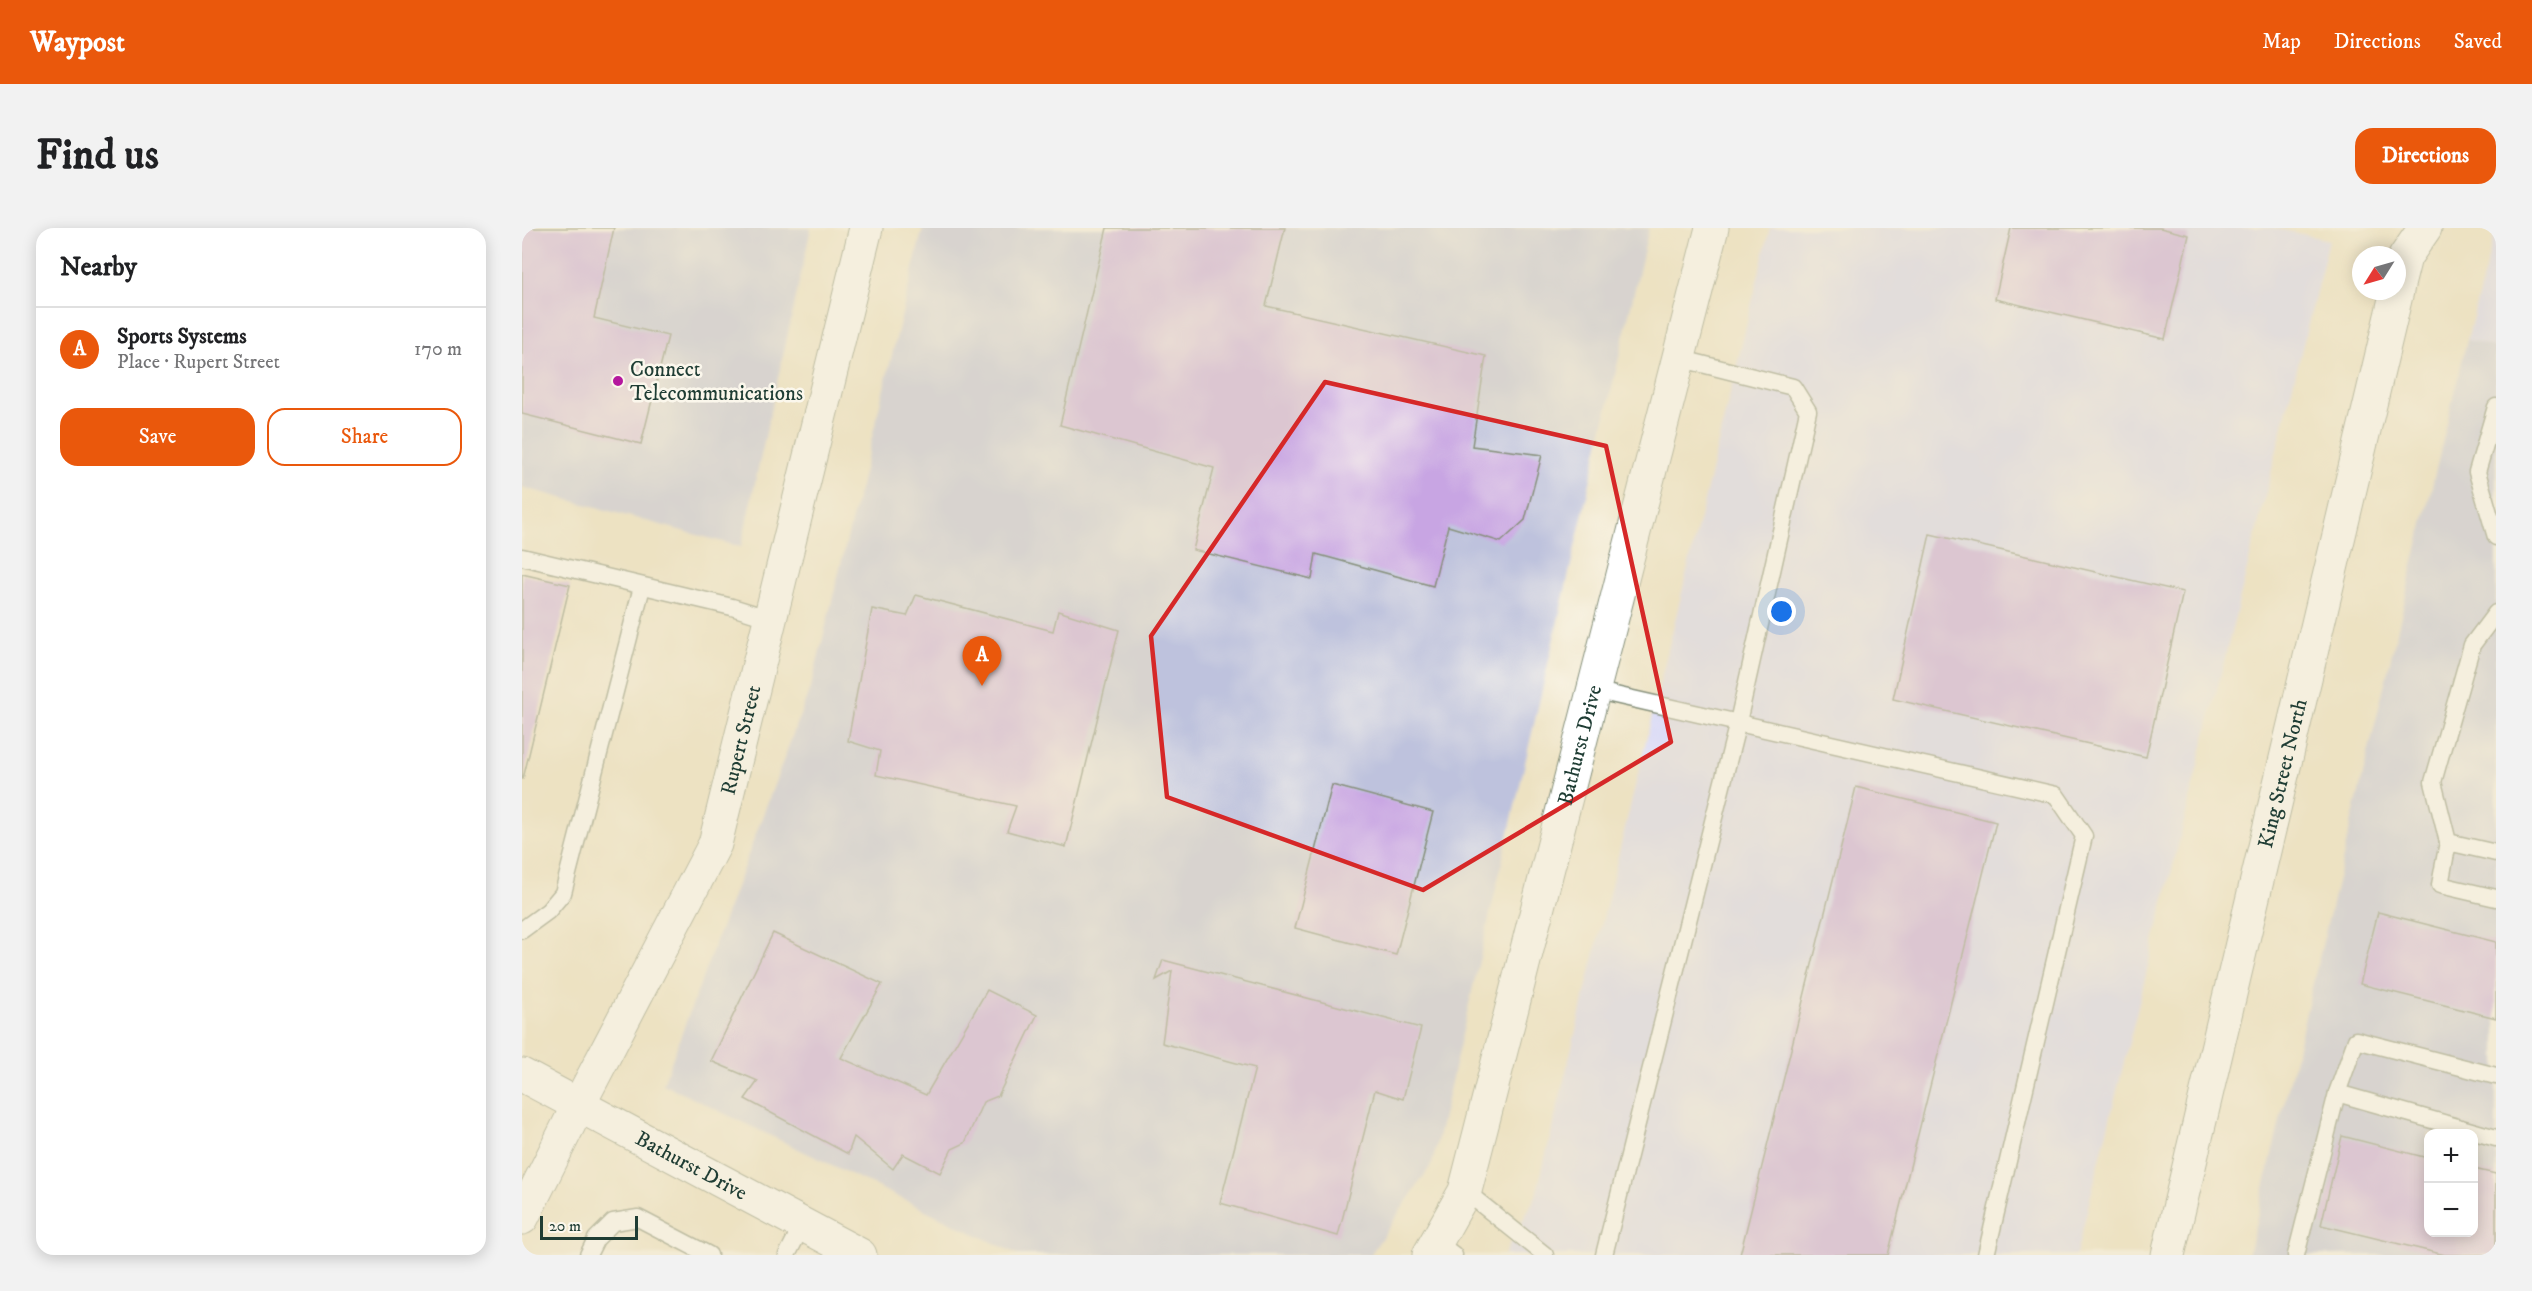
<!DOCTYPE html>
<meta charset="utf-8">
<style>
body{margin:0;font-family:"IM FELL DW Pica",serif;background:#f2f2f2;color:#202124}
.controls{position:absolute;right:18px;bottom:18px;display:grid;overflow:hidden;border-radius:12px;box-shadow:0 3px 15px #0003}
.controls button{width:54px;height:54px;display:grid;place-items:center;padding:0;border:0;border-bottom:2px solid #e0e0e0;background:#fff;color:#202124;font:30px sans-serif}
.compass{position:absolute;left:1830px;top:18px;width:54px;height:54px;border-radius:50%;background:#fff;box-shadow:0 3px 15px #0003;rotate:233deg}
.scale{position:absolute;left:18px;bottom:15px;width:98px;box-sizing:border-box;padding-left:6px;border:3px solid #1f3d34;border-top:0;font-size:16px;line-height:21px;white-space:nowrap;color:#1f3d34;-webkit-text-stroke:4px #fbf7ec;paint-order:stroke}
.you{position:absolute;left:1260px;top:384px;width:21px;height:21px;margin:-15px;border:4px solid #fff;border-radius:50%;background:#1a73e8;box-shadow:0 0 0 9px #1a73e833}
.badge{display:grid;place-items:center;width:39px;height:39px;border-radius:50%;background:#ea580c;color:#fff;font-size:20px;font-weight:700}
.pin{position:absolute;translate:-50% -50px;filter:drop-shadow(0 2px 3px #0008)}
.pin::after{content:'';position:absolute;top:32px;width:21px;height:18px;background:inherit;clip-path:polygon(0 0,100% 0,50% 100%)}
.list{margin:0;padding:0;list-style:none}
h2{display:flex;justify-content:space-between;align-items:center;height:78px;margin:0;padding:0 24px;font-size:26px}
h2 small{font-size:20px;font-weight:400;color:#757577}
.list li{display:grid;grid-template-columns:39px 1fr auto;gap:18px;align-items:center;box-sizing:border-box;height:84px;padding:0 24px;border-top:2px solid #e0e0e0}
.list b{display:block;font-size:22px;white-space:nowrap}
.list p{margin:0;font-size:20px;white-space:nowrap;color:#757577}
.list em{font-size:20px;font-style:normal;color:#757577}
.actions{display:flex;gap:12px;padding:18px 24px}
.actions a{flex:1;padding:14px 0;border:2px solid #ea580c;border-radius:18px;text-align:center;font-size:21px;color:#ea580c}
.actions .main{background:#ea580c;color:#fff}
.map{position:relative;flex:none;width:1974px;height:1027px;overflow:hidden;border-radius:18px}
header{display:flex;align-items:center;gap:36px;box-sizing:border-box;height:84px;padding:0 30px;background:#ea580c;color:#fff}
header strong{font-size:28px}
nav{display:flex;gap:33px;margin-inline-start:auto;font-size:21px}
.intro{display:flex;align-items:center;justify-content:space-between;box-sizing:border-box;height:144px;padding:0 36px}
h1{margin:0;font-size:42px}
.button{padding:15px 27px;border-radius:18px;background:#ea580c;color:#fff;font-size:21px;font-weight:700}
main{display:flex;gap:36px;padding:0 36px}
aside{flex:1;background:#fff;border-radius:18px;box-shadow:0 3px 15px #0003}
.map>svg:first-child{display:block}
</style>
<header>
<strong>Waypost</strong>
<nav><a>Map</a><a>Directions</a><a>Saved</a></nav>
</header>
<div class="intro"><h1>Find us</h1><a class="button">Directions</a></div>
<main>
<aside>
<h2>Nearby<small></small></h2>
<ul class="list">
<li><span class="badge">A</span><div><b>Sports Systems</b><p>Place · Rupert Street</p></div><em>170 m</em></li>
</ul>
<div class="actions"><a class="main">Save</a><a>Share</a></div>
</aside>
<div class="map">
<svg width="1974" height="1027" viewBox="0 0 1974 1027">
<rect width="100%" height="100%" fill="#fbf7ec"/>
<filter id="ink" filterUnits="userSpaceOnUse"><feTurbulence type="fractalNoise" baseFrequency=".0167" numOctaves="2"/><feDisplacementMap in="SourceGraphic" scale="12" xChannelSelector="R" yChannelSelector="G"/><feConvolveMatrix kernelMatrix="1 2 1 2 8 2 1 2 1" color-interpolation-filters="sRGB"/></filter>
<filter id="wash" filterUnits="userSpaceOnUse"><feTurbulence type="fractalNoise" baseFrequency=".008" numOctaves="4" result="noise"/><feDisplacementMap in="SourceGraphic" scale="24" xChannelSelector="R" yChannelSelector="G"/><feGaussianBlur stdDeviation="1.35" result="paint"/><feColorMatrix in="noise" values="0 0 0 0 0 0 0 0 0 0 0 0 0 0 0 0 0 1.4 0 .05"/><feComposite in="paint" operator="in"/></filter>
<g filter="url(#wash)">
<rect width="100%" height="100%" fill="#ede2c2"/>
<g fill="#d6d7f8">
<path d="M1248,0H1752L1807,12L1554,1027H982L1014,968Z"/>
<path d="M1974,0V120L1945,112Z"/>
</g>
<g fill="#bec2dd" fill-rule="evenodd">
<path d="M0,0H289L219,319L0,259Z"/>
<path d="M401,0H1127L910,936L848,1027H497L141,856L290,455Z"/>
<path d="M1945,112L1974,120V1027H1726ZM1906,906H1952V1004H1906Z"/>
</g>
<g id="blocks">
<g fill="#c8a5e3">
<path d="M0,0H92L72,90L146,108L119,216L0,186Z"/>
<path d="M585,0H763L744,78L964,128L950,218L1020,227L1003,292L979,314L926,298L911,358L794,326L790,351L671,322L692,240L538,197Z"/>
<path d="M1489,0H1638L1667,7L1643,111L1473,71Z"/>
<path d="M1408,306L1661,364L1624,529L1371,471Z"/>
<path d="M0,346L48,357L1,551H0Z"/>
<path d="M394,367L531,403L536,383L597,402L544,619L485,603L494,578L354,547L358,523L326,513L350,381L385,388Z"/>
<path d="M810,557L911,584L874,727L773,700Z"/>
<path d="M1334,559L1474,594L1366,1027H1218Z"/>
<path d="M1856,684L1974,714V790L1838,756Z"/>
<path d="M251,705L360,756L319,830L404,867L465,762L515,787L476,868L461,874L443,915L430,921L418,945L381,926L371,941L332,909L326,926L223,871L236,853L189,833Z"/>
<path d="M641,732L899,800L881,871L853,862L816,1008L698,975L733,840L640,815L650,743L634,752Z"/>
<path d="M1820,908L1906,930V1004H1952V941L1974,946V1027H1923L1799,997Z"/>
</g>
</g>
</g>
<g filter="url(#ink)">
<use href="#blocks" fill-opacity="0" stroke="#86907b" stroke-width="1.5"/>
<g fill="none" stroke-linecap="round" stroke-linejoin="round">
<defs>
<g id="lane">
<path d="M1974,179L1955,244L1974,309"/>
<path d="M0,329L210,379L249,391"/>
<path d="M1974,385L1950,417L1911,554L1926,614L1918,657L1974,670"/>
<path d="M1071,462L1534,567L1562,608L1464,1027"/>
<path d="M1926,614L1974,625"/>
<path d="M0,702L26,683L41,665L120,359"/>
<path d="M1815,865L1974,910"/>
<path d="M943,963L1023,1027"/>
<path d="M915,1014L932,1027"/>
<path d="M66,1027L74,1011L91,994L116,990L187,1027"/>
<path d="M265,1027L281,996"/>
<path d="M1082,1027L1216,494L1286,183L1271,159L1156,130"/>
<path d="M1774,1027L1815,865L1834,812L1974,848"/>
</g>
<g id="street">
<path id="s1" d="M0,847L338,1027"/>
<path id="s2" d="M0,990L57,876L193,616L344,0"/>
<path id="s3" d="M907,1027L943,963L1190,0"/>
</g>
<g id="secondary">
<path d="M1875,61L1883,29L1903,0"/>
<path id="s4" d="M1646,1027L1875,63"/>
</g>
</defs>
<use href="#lane" stroke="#86907b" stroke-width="19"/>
<use href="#street" stroke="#86907b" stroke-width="35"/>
<use href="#secondary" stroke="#86907b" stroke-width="35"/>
<use href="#lane" stroke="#fff" stroke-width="16"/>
<use href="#street" stroke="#fff" stroke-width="33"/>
<use href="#secondary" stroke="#fff" stroke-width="33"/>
</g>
</g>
<path d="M0 0H1974V1027H0ZM803,154L1084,218L1149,514L901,662L645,569L629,408Z" fill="#ede2c2" fill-opacity=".55" fill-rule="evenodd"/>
<path fill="none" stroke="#d62828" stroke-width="4.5" stroke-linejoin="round" d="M803,154L1084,218L1149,514L901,662L645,569L629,408Z"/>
<circle fill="#b5179e" stroke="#fbf7ec" stroke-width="2" cx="96" cy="153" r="6"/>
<g text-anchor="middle" stroke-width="5" stroke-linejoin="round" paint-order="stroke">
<g font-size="21" fill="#1f3d34" stroke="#fbf7ec" text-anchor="start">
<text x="108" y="148">Connect<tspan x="108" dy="24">Telecommunications</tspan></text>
</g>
<g font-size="21" fill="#1f3d34" stroke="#fbf7ec">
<text dy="7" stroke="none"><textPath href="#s2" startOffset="528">Rupert Street</textPath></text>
<text dy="7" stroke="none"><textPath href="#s3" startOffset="534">Bathurst Drive</textPath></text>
<text dy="7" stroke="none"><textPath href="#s4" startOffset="495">King Street North</textPath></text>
<text dy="7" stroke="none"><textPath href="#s1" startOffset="192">Bathurst Drive</textPath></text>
</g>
</g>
</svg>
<div class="controls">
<button>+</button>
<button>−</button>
</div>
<svg class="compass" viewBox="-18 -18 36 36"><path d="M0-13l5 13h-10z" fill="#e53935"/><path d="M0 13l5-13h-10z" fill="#757577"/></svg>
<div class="scale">20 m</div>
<div class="you"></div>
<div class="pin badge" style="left:460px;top:458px">A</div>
</div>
</main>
